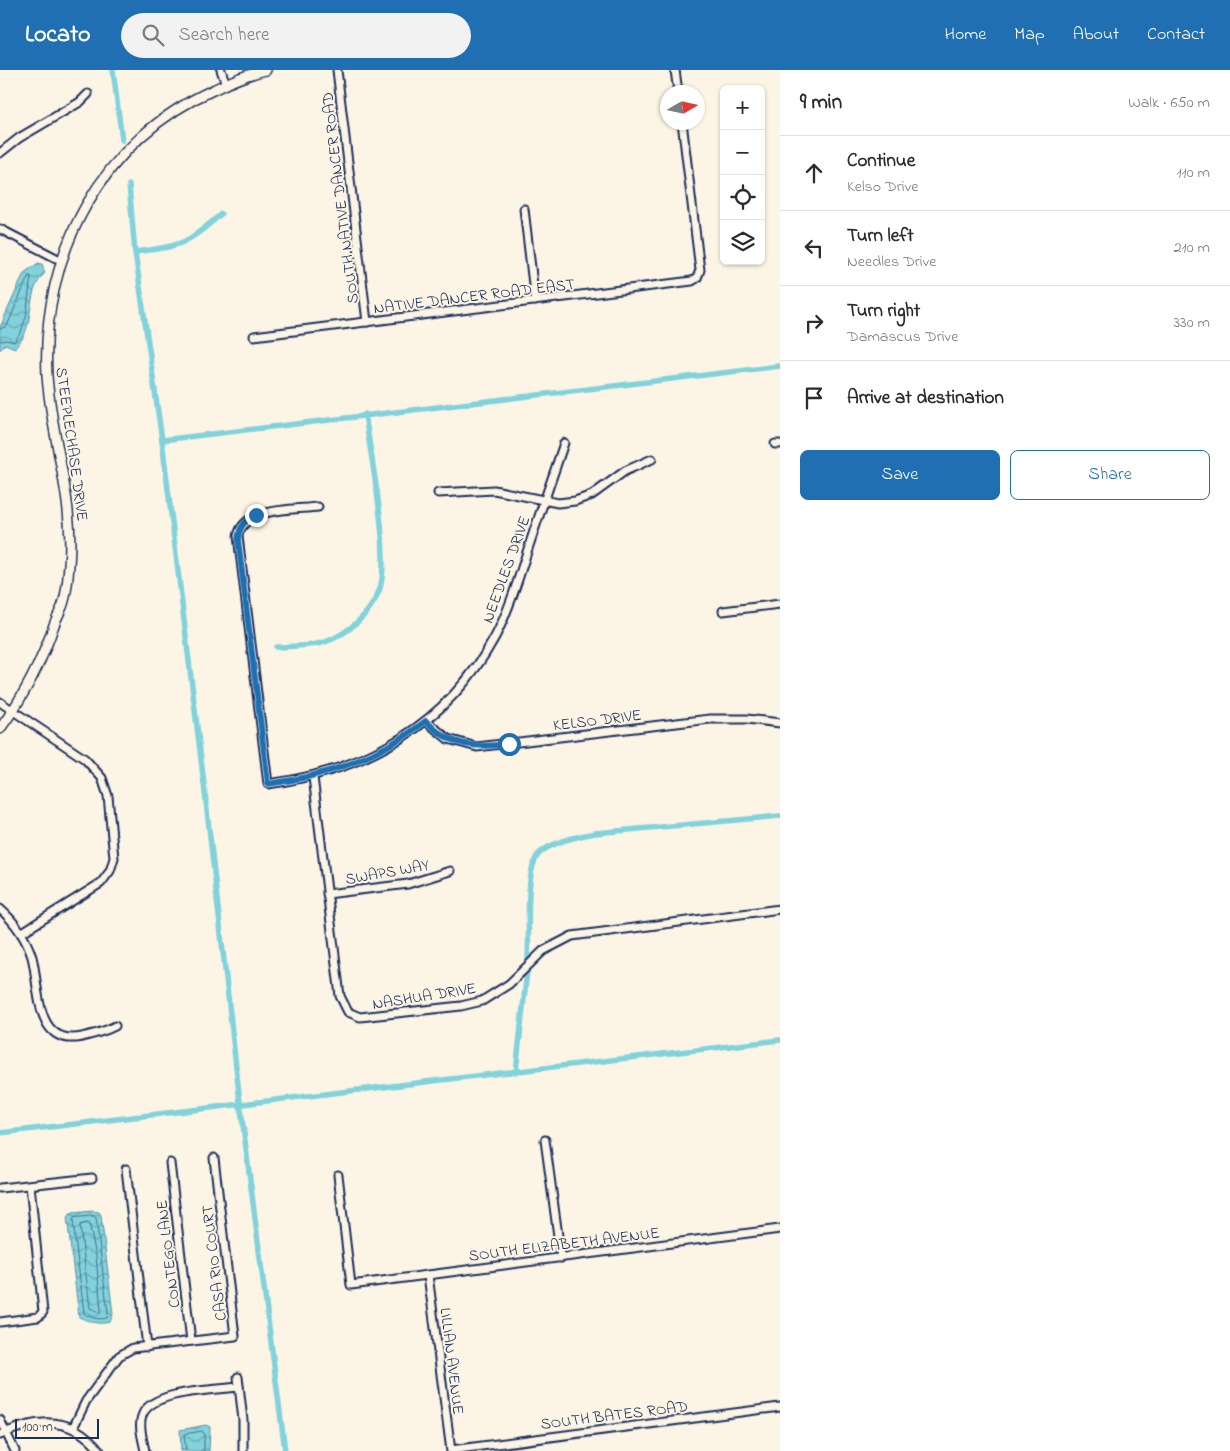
<!DOCTYPE html>
<meta charset="utf-8">
<style>
body{margin:0;font-family:"Indie Flower",sans-serif;background:#f2f2f3;color:#2b2b33}
.controls{position:absolute;right:15px;top:15px;display:grid;overflow:hidden;border-radius:8px;box-shadow:0 1px 4px #0004}
.controls button{width:45px;height:45px;display:grid;place-items:center;padding:0;border:0;border-bottom:1px solid #e1e1e2;background:#fff;color:#2b2b33;font:25px sans-serif}
.compass{position:absolute;left:660px;top:15px;width:45px;height:45px;border-radius:50%;background:#fff;box-shadow:0 1px 4px #0004;rotate:81deg}
.scale{position:absolute;left:15px;bottom:12px;width:84px;box-sizing:border-box;padding-left:5px;border:2px solid #1b2f5e;border-top:0;font-size:14px;line-height:18px;white-space:nowrap;color:#1b2f5e;-webkit-text-stroke:4px #fcf5e5;paint-order:stroke}
.stop{position:absolute;width:15px;height:15px;margin:-11px;border:4px solid #1f6fb2;border-radius:50%;background:#fff}
.stop.end{background:#1f6fb2;border-color:#fff;box-shadow:0 1px 5px #0008}
.list{margin:0;padding:0;list-style:none}
h2{display:flex;justify-content:space-between;align-items:center;height:65px;margin:0;padding:0 20px;font-size:21px}
h2 small{font-size:16px;font-weight:400;color:#7c7c81}
.list li{display:grid;grid-template-columns:32px 1fr auto;gap:15px;align-items:center;box-sizing:border-box;height:75px;padding:0 20px;border-top:1px solid #e1e1e2}
.list b{display:block;font-size:19px;white-space:nowrap}
.list p{margin:0;font-size:16px;white-space:nowrap;color:#7c7c81}
.list em{font-size:16px;font-style:normal;color:#7c7c81}
.actions{display:flex;gap:10px;padding:15px 20px}
.actions a{flex:1;padding:11px 0;border:1px solid #1f6fb2;border-radius:8px;text-align:center;font-size:18px;color:#1f6fb2}
.actions .main{background:#1f6fb2;color:#fff}
.icon{flex:none;width:28px;height:28px;fill:none;stroke:currentColor;stroke-width:2;stroke-linecap:round;stroke-linejoin:round}
.map{position:relative;flex:none;width:780px;height:1381px;overflow:hidden}
header{display:flex;align-items:center;gap:30px;box-sizing:border-box;height:70px;padding:0 25px;background:#1f6fb2;color:#fff}
header strong{font-size:24px}
nav{display:flex;gap:28px;margin-inline-start:auto;font-size:18px}
.search{width:350px;height:45px;background:#f2f2f3;display:flex;align-items:center;gap:12px;box-sizing:border-box;padding:0 18px;border-radius:28px;color:#7c7c81;font-size:19px}
main{display:flex}
aside{flex:1;background:#fff}
.map>svg:first-child{display:block}
</style>
<header>
<strong>Locato</strong>
<div class="search"><svg class="icon" aria-label="search" viewBox="0 0 24 24"><circle cx="10" cy="10" r="6"/><path d="M15 15l6 6"/></svg>Search here</div>
<nav><a>Home</a><a>Map</a><a>About</a><a>Contact</a></nav>
</header>
<main>
<div class="map">
<svg width="780" height="1381" viewBox="0 0 780 1381">
<defs>
<pattern id="water-waves" width="16" height="10" patternUnits="userSpaceOnUse" patternTransform="scale(1.25)"><rect width="16" height="10" fill="#81d2db"/><path d="M0 5q4-4 8 0t8 0" fill="none" stroke="#69abb5"/></pattern>
</defs>
<rect width="100%" height="100%" fill="#fcf5e5"/>
<filter id="ink" filterUnits="userSpaceOnUse"><feTurbulence type="fractalNoise" baseFrequency=".02" numOctaves="2"/><feDisplacementMap in="SourceGraphic" scale="10" xChannelSelector="R" yChannelSelector="G"/><feConvolveMatrix kernelMatrix="1 2 1 2 8 2 1 2 1" color-interpolation-filters="sRGB"/></filter>
<g filter="url(#ink)">
<g fill="url(#water-waves)" stroke="#5891a9">
<path d="M38,193L42,194L45,203C23,224 38,255 15,278L5,274L0,280V257L24,203Z"/>
<path d="M93,1141L99,1142L101,1145L113,1244L110,1252C98,1255 90,1252 79,1247L67,1147L72,1143Z"/>
<path d="M206,1355L210,1357L209,1381H181L180,1360Z"/>
</g>
<g fill="none" stroke-linecap="round" stroke-linejoin="round">
<g stroke="#447090" stroke-width="1">
<path d="M0,259L7,256L28,207L31,206L26,247L21,262L14,272L6,270L0,271"/>
<path d="M94,1146L96,1148L108,1243L107,1248C98,1250 90,1248 84,1243L73,1151L74,1148Z"/>
<path d="M89,1153L96,1186L101,1240L99,1242L90,1238L80,1155Z"/>
<path d="M186,1381L184,1364L202,1361L204,1363V1381"/>
</g>
<g stroke="#81d2db" stroke-width="5.5">
<path d="M113,0L122,70"/>
<path d="M129,115L135,182L162,370L204,714L240,1032L285,1381"/>
<path d="M135,182C180,177 187,174 221,144"/>
<path d="M162,370L780,296"/>
<path d="M276,577C291,576 310,577 325,572C348,564 370,544 379,521C392,489 370,383 365,344"/>
<path d="M528,888C530,863 524,804 538,785C549,772 579,766 595,763L780,746"/>
<path d="M516,1002L527,901"/>
<path d="M0,1063C260,1030 520,1002 780,970"/>
</g>
<defs>
<g id="minor">
<path d="M221,0L226,14"/>
<path d="M337,0L367,252"/>
<path d="M675,0L678,22"/>
<path d="M0,83L19,68L80,32L88,24"/>
<path d="M524,139L535,231"/>
<path d="M0,159L60,190"/>
<path d="M254,266L692,211L697,208L700,200L682,52"/>
<path d="M775,374H780"/>
<path d="M438,423L494,420L558,433L575,431L592,425L625,401L652,389"/>
<path d="M318,437C293,440 244,437 238,466L268,714C366,701 447,655 495,567C509,540 518,510 527,482C539,445 552,409 564,373"/>
<path d="M723,541L780,534"/>
<path d="M0,632L85,689L102,708L108,726L114,788L110,801L101,813L21,863"/>
<path d="M426,651L448,669L477,677L710,649H747L780,653"/>
<path d="M313,707L340,926L348,942L360,947L461,936L482,931L509,914L543,881L572,866L780,839"/>
<path d="M327,824L408,814L450,801"/>
<path d="M0,839C15,852 26,868 32,887C40,917 34,977 82,967C94,964 104,962 115,956"/>
<path d="M545,1070L561,1188"/>
<path d="M170,1093L191,1271"/>
<path d="M126,1099L147,1277"/>
<path d="M338,1105L351,1215L780,1159"/>
<path d="M0,1118L92,1108"/>
<path d="M428,1205L451,1381"/>
<path d="M0,1252L38,1247L43,1242L30,1115"/>
<path d="M238,1307L243,1350V1381"/>
<path d="M0,1350L15,1381"/>
<path d="M73,1358L86,1331L119,1286L133,1278L235,1266L214,1088"/>
<path d="M0,1365C36,1348 73,1345 100,1381"/>
<path d="M451,1380L780,1337"/>
<path d="M145,1381C143,1370 138,1356 142,1346C150,1320 215,1320 239,1317"/>
</g>
<path id="tertiary" d="M0,659C24,626 41,594 54,555C56,549 59,544 62,537C67,525 68,508 69,495C75,430 51,369 47,305C41,183 102,69 215,19C231,11 248,4 266,0"/>
</defs>
<use href="#minor" stroke="#1b2f5e" stroke-width="11"/>
<use href="#tertiary" stroke="#1b2f5e" stroke-width="12"/>
<use href="#minor" stroke="#fcf5e5" stroke-width="7"/>
<use href="#tertiary" stroke="#fcf5e5" stroke-width="9"/>
</g>
</g>
<g fill="none" stroke-linecap="round" stroke-linejoin="round" filter="url(#ink)">
<path stroke="#1f6fb2" stroke-width="6" d="M256,445C245,449 239,458 238,470L268,714C327,706 378,688 426,651C450,677 476,678 509,674"/>
</g>
<g text-anchor="middle" stroke-width="4" stroke-linejoin="round" paint-order="stroke">
<g font-size="16" fill="#1b2f5e" stroke="#fcf5e5">
<text transform="translate(339 128) rotate(-97)" y="6">SOUTH NATIVE DANCER ROAD</text>
<text transform="translate(474 225) rotate(-7)" y="6">NATIVE DANCER ROAD EAST</text>
<text transform="translate(73 374) rotate(82)" y="6">STEEPLECHASE DRIVE</text>
<text transform="translate(505 499) rotate(-70)" y="6">NEEDLES DRIVE</text>
<text transform="translate(597 649) rotate(-7)" y="6">KELSO DRIVE</text>
<text transform="translate(387 801) rotate(-10)" y="6">SWAPS WAY</text>
<text transform="translate(424 925) rotate(-9)" y="6">NASHUA DRIVE</text>
<text transform="translate(564 1173) rotate(-7)" y="6">SOUTH ELIZABETH AVENUE</text>
<text transform="translate(167 1184) rotate(-97)" y="6">CONTEGO LANE</text>
<text transform="translate(213 1193) rotate(-97)" y="6">CASA RIO COURT</text>
<text transform="translate(453 1291) rotate(83)" y="6">LILLIAN AVENUE</text>
<text transform="translate(614 1344) rotate(-7)" y="6">SOUTH BATES ROAD</text>
</g>
</g>
</svg>
<div class="controls">
<button>+</button>
<button>−</button>
<button><svg class="icon" aria-label="locate" viewBox="0 0 24 24"><circle cx="12" cy="12" r="6"/><path d="M12 2v4M12 18v4M2 12h4M18 12h4"/></svg></button>
<button><svg class="icon" aria-label="layers" viewBox="0 0 24 24"><path d="M12 4l9 5-9 5-9-5zM3 14l9 5 9-5"/></svg></button>
</div>
<svg class="compass" viewBox="-18 -18 36 36"><path d="M0-13l5 13h-10z" fill="#e53935"/><path d="M0 13l5-13h-10z" fill="#7c7c81"/></svg>
<div class="scale">100 m</div>
<div class="stop" style="left:509px;top:674px"></div>
<div class="stop end" style="left:256px;top:445px"></div>
</div>
<aside>
<h2>9 min<small>Walk · 650 m</small></h2>
<ul class="list">
<li><svg class="icon" aria-label="ahead" viewBox="0 0 24 24"><path d="M12 20V5M6 11l6-6 6 6"/></svg><div><b>Continue</b><p>Kelso Drive</p></div><em>110 m</em></li>
<li><svg class="icon" aria-label="left" viewBox="0 0 24 24"><path d="M17 20v-9H6M10 6l-5 5 5 5"/></svg><div><b>Turn left</b><p>Needles Drive</p></div><em>210 m</em></li>
<li><svg class="icon" aria-label="right" viewBox="0 0 24 24"><path d="M7 20v-9h11M14 6l5 5-5 5"/></svg><div><b>Turn right</b><p>Damascus Drive</p></div><em>330 m</em></li>
<li><svg class="icon" aria-label="arrive" viewBox="0 0 24 24"><path d="M6 21V4h12l-3 4 3 4H6"/></svg><div><b>Arrive at destination</b></div></li>
</ul>
<div class="actions"><a class="main">Save</a><a>Share</a></div>
</aside>
</main>
